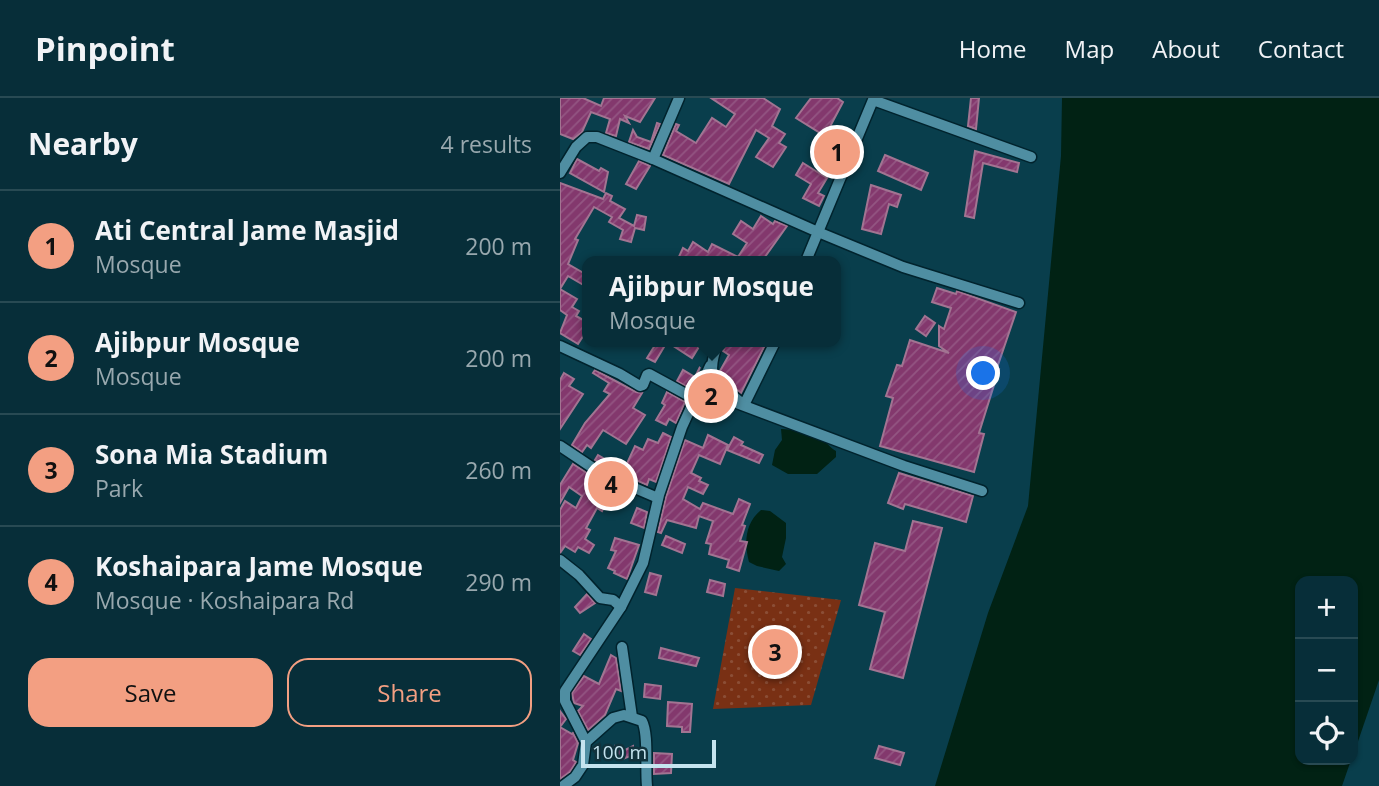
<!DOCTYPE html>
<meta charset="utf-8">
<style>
body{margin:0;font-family:"Open Sans",sans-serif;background:#103641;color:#f1f3f6}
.controls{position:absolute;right:21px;bottom:21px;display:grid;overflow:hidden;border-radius:14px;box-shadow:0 2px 5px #0004}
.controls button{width:63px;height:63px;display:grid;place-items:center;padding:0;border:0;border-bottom:2px solid #284a53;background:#072e39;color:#f1f3f6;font:35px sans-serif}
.scale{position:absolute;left:21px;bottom:18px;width:135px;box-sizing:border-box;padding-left:7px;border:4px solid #c5e4ef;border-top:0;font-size:19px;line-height:24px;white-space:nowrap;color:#c5e4ef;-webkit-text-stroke:5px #10323c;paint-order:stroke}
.you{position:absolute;left:424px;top:276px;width:24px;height:24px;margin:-18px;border:5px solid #fff;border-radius:50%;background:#1a73e8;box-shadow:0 0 0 10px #1a73e833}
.badge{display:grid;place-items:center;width:46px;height:46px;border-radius:50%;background:#f39f82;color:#111;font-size:23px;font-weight:700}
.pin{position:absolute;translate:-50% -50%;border:4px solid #fff;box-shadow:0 2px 7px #0006}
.popup{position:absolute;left:22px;top:158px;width:259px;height:91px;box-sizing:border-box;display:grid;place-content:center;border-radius:14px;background:#072e39;filter:drop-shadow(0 2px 5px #0005);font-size:23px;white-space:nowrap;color:#98a8ae}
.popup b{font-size:26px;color:#f1f3f6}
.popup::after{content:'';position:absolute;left:50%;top:100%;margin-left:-14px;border:14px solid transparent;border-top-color:#072e39}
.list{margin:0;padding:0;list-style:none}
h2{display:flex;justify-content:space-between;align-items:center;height:91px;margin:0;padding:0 28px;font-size:30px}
h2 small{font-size:23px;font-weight:400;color:#98a8ae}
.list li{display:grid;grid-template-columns:46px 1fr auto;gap:21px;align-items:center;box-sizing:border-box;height:112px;padding:0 28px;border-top:2px solid #284a53}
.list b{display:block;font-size:26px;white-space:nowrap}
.list p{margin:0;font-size:23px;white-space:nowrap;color:#98a8ae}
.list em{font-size:23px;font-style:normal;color:#98a8ae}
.actions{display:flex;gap:14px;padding:21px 28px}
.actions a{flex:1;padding:16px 0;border:2px solid #f39f82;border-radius:21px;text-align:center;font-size:24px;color:#f39f82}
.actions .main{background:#f39f82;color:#111}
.icon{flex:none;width:38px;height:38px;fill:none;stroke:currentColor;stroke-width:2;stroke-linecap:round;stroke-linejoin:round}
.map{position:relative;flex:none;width:819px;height:688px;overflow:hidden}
header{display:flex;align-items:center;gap:42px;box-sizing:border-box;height:98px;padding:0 35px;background:#072e39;border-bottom:2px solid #284a53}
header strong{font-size:33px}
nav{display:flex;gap:38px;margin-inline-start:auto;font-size:24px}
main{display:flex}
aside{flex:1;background:#072e39}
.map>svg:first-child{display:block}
</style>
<header>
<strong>Pinpoint</strong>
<nav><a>Home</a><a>Map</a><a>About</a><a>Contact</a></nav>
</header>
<main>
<aside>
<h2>Nearby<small>4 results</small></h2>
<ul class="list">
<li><span class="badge">1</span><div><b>Ati Central Jame Masjid</b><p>Mosque</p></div><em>200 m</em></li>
<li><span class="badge">2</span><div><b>Ajibpur Mosque</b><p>Mosque</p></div><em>200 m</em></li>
<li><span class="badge">3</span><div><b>Sona Mia Stadium</b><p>Park</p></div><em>260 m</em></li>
<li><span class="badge">4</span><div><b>Koshaipara Jame Mosque</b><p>Mosque · Koshaipara Rd</p></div><em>290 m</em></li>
</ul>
<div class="actions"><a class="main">Save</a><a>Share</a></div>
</aside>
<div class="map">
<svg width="819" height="688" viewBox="0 0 819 688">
<defs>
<pattern id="park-dots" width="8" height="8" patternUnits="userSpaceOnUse" patternTransform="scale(1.75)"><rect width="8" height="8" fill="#793014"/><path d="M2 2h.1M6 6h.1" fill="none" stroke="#8b4e36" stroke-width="1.8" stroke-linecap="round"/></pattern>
<pattern id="building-hatch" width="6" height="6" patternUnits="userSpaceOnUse" patternTransform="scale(1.75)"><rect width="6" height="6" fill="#83386d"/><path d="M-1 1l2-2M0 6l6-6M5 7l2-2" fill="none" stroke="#935582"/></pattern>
</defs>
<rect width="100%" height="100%" fill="#093e4c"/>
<path fill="url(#park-dots)" d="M175,490L281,502L251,607L153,611Z"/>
<g fill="#012214">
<path d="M502,0H819V582L793,658V483H740V662H791L782,688H375L428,515L468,408L501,58Z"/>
<path d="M221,331C233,331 252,335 262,342C268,345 270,350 276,353V359L257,376H228L212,367L215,352L222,342Z"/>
<path d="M201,412L210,413L226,425V440L222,459L226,466L219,473L197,468L189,464C184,445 185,425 201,412Z"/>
</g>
<g fill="url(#building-hatch)" stroke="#a27492" stroke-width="2">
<path d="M0,0H23L41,8L44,0H95L80,24L65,18L69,25L60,21L56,38L46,35L50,21L31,14L22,34L13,41L0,36Z"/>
<path d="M151,0H203L220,11L212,28L225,36L219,45L226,49L213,69L196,59L209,40L196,32L169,86L103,57L116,26L119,27L116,33L136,45L152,20L166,29L175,16Z"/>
<path d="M251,0H277L283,4L265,38L236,20Z"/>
<path d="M411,0H419L416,31L408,28Z"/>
<path d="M97,25L100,26L89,51L69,44L73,32L77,39L91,44Z"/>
<path d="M274,39L286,47L278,66L263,56Z"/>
<path d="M415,53L459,65L457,74L423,65L414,120L405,118Z"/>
<path d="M325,57L368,75L361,92L318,73Z"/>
<path d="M17,61L39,73L41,70L48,74L44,94L10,75Z"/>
<path d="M79,63L90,68L76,91L66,86Z"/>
<path d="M243,65L267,80L258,95L264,98L259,108L243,100L251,86L236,77Z"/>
<path d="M0,85L43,101L46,95L52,98L50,103L65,111L59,120L74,128L77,117L86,119L84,132L75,130L71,144L60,141L63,132L49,124L52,119L34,109L15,141L18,142L8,166L27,177V189L8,178L0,191L17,201L12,209L19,213L16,218L27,224V232L18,246L0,235L7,217L0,212Z"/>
<path d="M311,87L341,97L337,109L329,106L321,136L302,131Z"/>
<path d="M201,118L213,126L215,123L227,128L202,163H117L123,150L128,153L133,144L148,154L152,146L178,159L187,145L173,136L181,123L193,131Z"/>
<path d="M377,190L396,196L397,193L456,214L437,270L439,271L419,335L424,336L414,374L320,348L333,300L326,298L337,267L342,268L350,242L389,255L379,248V228L384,231L391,210L372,204Z"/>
<path d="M365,218L375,225L366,238L356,231Z"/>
<path d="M97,244H142L132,260L107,244L95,264L87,260Z"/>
<path d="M167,244H196L204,249L181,295L169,285L172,282L160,273L169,257L163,253Z"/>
<path d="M140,269L131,291L117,283L123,272L135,279Z"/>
<path d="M35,272L76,294L82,295L73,310L85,317L66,346L43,332L31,350L27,347L22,354L12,347L25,325L50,296L44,293L49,285L33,275Z"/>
<path d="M4,275L14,281L9,288L23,296L0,331V282Z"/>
<path d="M149,287L160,297L155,306L143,301Z"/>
<path d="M107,294L125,304L116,325L109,321L106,327L96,322L105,307L102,305Z"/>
<path d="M103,335L111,339L96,384L89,381L87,387L46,369L35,362L38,357L64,372L75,348L83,352L88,341L98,345Z"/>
<path d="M148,337L168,347L160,366L139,357L131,375L141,380L139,383L148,387L143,396L128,389L123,401L140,411L143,405L173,416L179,401L190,406L182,427L185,428L180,443L187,444L179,473L167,469L169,462L149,456L151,446L146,445L153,423L139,418L136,430L107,422L101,435L98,434L106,399L125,342L143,350Z"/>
<path d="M174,339L183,344L181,347L203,357L199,365L167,352Z"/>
<path d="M13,366L38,382L55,390L42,413L37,410L26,430L30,432L25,441L34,447L29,455L18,449L15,454L5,448L0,455V412L5,403L16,410L22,398L9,389L0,405V387Z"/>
<path d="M339,375L413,398L406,424L345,406L343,411L328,405Z"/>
<path d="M77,410L87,414L84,430L71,425Z"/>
<path d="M353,423L382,430L343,580L310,571L325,514L299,507L315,445L345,453Z"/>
<path d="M106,438L125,446L122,455L102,447Z"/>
<path d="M55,440L79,447L67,481L54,475L55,473L48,470L56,453L51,452Z"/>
<path d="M90,475L101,478L96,497L85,494Z"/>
<path d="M150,482L165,486L163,498L147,494Z"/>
<path d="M27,496L35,505L20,515L15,509Z"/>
<path d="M24,536L31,541L20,557L13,553Z"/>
<path d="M101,550L139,560L136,568L99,560Z"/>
<path d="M51,557L56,560L61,593L56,591L45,617L28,632L18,613L23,608L14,605L12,595L24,578L39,586Z"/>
<path d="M85,586L101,588L100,601L84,599Z"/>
<path d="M108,604L132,606L130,634H122V629L107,628Z"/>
<path d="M0,613L6,621L0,629L12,636L13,635L18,645L13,662L16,664L10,674L0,681Z"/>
<path d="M55,648L63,653L73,648V657L60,662L52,657Z"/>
<path d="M319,648L344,655L340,667L315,660Z"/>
<path d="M94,655L112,656L111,675L94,676Z"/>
</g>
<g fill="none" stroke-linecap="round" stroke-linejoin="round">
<defs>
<g id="minor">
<path d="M93,61L119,0"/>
<path d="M0,75L16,49L27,39H37L93,61L258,134L246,163"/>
<path d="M459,205L343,169L258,134L313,2L471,59"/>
<path d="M158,244C144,283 155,282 184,307L215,244"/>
<path d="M0,248L60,276L80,288L83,287L87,277L89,276L135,301"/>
<path d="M133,304L159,316L166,301L344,368L422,393"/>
<path d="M0,348L42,376L98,400"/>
<path d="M0,462L19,477L40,500L53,502L61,509"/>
<path d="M62,549L72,619"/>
<path d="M26,644L5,603V593L61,509L83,465L99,397L122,329L150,268"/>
<path d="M3,688L15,679L23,667L26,644L53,620L64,617L82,623C89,636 85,670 87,688"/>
</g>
</defs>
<use href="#minor" stroke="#01232d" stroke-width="13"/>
<use href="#minor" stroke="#4f8ea2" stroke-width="10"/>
</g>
</svg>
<div class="controls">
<button>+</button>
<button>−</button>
<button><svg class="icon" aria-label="locate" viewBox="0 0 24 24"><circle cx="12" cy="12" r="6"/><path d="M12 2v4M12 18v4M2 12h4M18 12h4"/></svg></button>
</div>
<div class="scale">100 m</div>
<div class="you"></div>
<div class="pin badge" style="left:277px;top:54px">1</div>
<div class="pin badge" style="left:151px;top:298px">2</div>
<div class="popup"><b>Ajibpur Mosque</b>Mosque</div>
<div class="pin badge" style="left:215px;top:554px">3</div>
<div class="pin badge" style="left:51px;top:386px">4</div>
</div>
</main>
